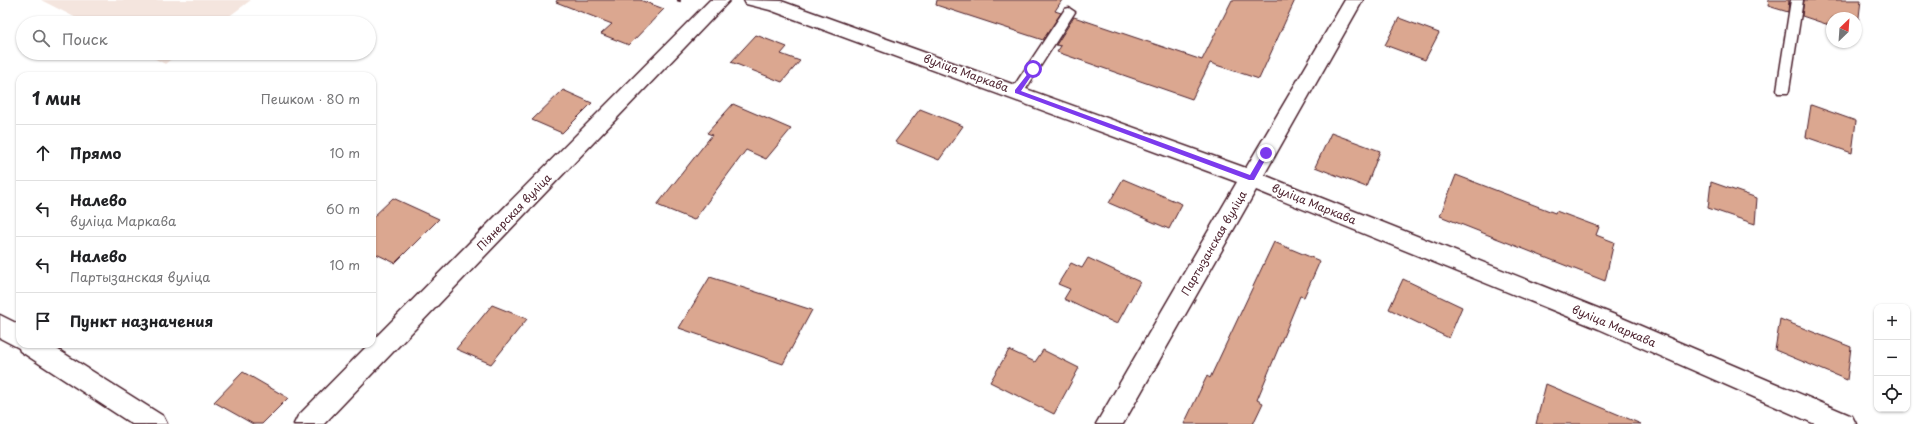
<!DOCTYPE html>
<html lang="ru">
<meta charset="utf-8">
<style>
body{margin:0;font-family:"Playpen Sans",sans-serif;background:#f6f6f6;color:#202124}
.controls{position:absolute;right:12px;bottom:12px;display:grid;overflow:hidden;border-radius:8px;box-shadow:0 1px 3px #0004}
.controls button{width:36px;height:36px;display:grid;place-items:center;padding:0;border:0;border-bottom:1px solid #e0e0e0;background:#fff;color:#202124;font:20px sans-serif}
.compass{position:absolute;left:1826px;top:12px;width:36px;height:36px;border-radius:50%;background:#fff;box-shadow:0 1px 3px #0004;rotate:25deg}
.stop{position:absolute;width:12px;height:12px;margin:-9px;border:3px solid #7c3aed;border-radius:50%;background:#fff}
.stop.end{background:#7c3aed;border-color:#fff;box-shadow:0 1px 4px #0008}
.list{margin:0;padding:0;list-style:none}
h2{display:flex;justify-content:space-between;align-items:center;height:52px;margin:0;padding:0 16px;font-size:17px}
h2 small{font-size:13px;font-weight:400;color:#757577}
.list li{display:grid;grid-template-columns:26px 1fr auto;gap:12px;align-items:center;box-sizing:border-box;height:56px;padding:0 16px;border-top:1px solid #e0e0e0}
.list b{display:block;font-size:15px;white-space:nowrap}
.list p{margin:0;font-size:13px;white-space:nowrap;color:#757577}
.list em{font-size:13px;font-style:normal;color:#757577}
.icon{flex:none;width:22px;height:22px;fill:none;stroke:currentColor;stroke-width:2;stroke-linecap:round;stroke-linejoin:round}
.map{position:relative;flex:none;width:1922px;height:424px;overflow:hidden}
.search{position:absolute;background:#fff;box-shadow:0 1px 3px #0004;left:16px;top:16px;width:360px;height:44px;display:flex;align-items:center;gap:10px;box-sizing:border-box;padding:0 14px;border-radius:22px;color:#757577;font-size:15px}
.panel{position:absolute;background:#fff;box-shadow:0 1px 3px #0004;left:16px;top:72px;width:360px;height:276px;border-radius:12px}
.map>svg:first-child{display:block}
</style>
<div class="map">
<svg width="1922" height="424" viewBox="0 0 1922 424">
<rect width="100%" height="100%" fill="#fff"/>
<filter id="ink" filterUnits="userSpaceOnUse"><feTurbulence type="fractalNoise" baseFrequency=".025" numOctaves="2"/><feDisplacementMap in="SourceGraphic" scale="8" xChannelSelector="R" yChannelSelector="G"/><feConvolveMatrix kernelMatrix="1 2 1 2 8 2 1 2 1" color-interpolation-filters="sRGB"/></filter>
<g filter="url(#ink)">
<g fill="#f4e5de">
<path d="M41,0H251L220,23H86Z"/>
<path d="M144,53H179L165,64Z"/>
</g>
<g fill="#dba790" stroke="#4a1f2b">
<path d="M557,0H640L664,9L629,45L601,34L612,24L556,2Z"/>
<path d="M937,0H1062L1055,11L1061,13L1043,40L936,5Z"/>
<path d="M1232,0H1295L1259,79L1210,63L1192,99L1057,52L1061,46L1056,45L1074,17L1202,60Z"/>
<path d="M1769,0H1789L1788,12L1768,6Z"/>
<path d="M1804,0H1861L1857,34L1856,18H1832V26L1802,16Z"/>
<path d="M1399,18L1439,33L1425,60L1385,45Z"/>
<path d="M756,35L787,47L781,54L800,61L782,82L731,62Z"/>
<path d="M563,90L592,103L562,133L532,120Z"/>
<path d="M733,104L791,129L766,159L746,150L694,220L657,205L712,135L707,133Z"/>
<path d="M1811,105L1856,121L1852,153L1806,137Z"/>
<path d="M920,109L963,126L939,160L895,142Z"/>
<path d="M1331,133L1380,151L1366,187L1315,167Z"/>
<path d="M1456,175L1555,213L1556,211L1599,227L1596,235L1614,242L1605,281L1440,216Z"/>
<path d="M1123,179L1182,204L1169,229L1109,203Z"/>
<path d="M1711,182L1757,198L1755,224L1708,208Z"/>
<path d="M393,198L439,219L395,263L372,252V218Z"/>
<path d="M1274,242L1320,261L1304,297L1300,296L1257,400L1263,403L1253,424H1184L1207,376L1210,378Z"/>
<path d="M1088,258L1140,282L1117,324L1064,299L1070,289L1058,284L1071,263L1082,268Z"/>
<path d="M710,277L812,310L783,364L679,328Z"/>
<path d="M1403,279L1462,307L1449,338L1389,309Z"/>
<path d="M492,305L527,319L491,364L456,349Z"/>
<path d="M1780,319L1851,347L1847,380L1775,350Z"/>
<path d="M1009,350L1035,362L1043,350L1079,368L1054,414L990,382Z"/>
<path d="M243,372L288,398L262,424H253L214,402Z"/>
<path d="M1546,384L1641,424H1536Z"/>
</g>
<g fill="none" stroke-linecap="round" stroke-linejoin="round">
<defs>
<g id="lane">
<path d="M1791,0H1803L1789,90L1788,93H1778L1777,90Z"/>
<path d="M1069,8L1075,12L1022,95H1012L1011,92L1012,89L1065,9Z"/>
</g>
<g id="street">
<path d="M710,0H730L324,424H294L298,416L369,344H372V341Z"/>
<path d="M744,0L781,1L1246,168L1345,0H1363L1264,175L1615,315L1852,416L1856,424H1815L1599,329L1256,190L1123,424H1096L1237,182L770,10L746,4Z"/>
<path d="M0,315L20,325V344H49L163,416L167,424H132L20,351L19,348L0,338Z"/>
</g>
</defs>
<use href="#lane" stroke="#4a1f2b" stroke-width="3"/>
<use href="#street" stroke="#4a1f2b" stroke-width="3"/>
<path stroke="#4a1f2b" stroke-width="2.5" stroke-dasharray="4 3" stroke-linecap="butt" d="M677,0L681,1"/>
<use href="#lane" fill="#fff" fill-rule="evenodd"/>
<use href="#street" fill="#fff" fill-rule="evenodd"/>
</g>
</g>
<path fill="#7c3aed" d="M1033,67L1036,69L1021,91L1250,175L1264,151L1269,153L1254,180H1249L1015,93V90Z"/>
<g text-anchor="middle" stroke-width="3" stroke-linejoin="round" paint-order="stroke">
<g font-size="11" fill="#4a1f2b" stroke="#fff">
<text transform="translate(966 73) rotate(20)" y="4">вуліца Маркава</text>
<text transform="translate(1314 204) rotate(22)" y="4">вуліца Маркава</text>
<text transform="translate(514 212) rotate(-46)" y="4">Піянерская вуліца</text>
<text transform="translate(1214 243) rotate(-60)" y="4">Партызанская вуліца</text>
<text transform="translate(1614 326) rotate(23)" y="4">вуліца Маркава</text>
</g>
</g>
</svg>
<div class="controls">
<button>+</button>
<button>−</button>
<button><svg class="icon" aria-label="locate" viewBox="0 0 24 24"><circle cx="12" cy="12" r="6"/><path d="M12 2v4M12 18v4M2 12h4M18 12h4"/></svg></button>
</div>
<svg class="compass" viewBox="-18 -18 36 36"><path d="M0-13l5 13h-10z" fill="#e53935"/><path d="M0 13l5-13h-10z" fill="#757577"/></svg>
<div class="stop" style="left:1033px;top:69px"></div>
<div class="stop end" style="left:1266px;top:153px"></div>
<div class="search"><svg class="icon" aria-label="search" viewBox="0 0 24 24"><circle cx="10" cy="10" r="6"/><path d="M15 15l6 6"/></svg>Поиск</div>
<section class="panel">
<h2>1 мин<small>Пешком · 80 m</small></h2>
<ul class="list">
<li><svg class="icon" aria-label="ahead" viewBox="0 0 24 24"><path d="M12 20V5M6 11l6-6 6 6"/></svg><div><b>Прямо</b></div><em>10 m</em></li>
<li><svg class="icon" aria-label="left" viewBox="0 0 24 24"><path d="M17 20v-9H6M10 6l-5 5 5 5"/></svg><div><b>Налево</b><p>вуліца Маркава</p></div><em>60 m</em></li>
<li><svg class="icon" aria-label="left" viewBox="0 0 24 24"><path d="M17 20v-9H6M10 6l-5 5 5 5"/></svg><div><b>Налево</b><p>Партызанская вуліца</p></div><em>10 m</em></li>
<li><svg class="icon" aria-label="arrive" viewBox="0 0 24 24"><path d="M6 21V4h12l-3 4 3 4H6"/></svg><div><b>Пункт назначения</b></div></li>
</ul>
</section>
</div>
